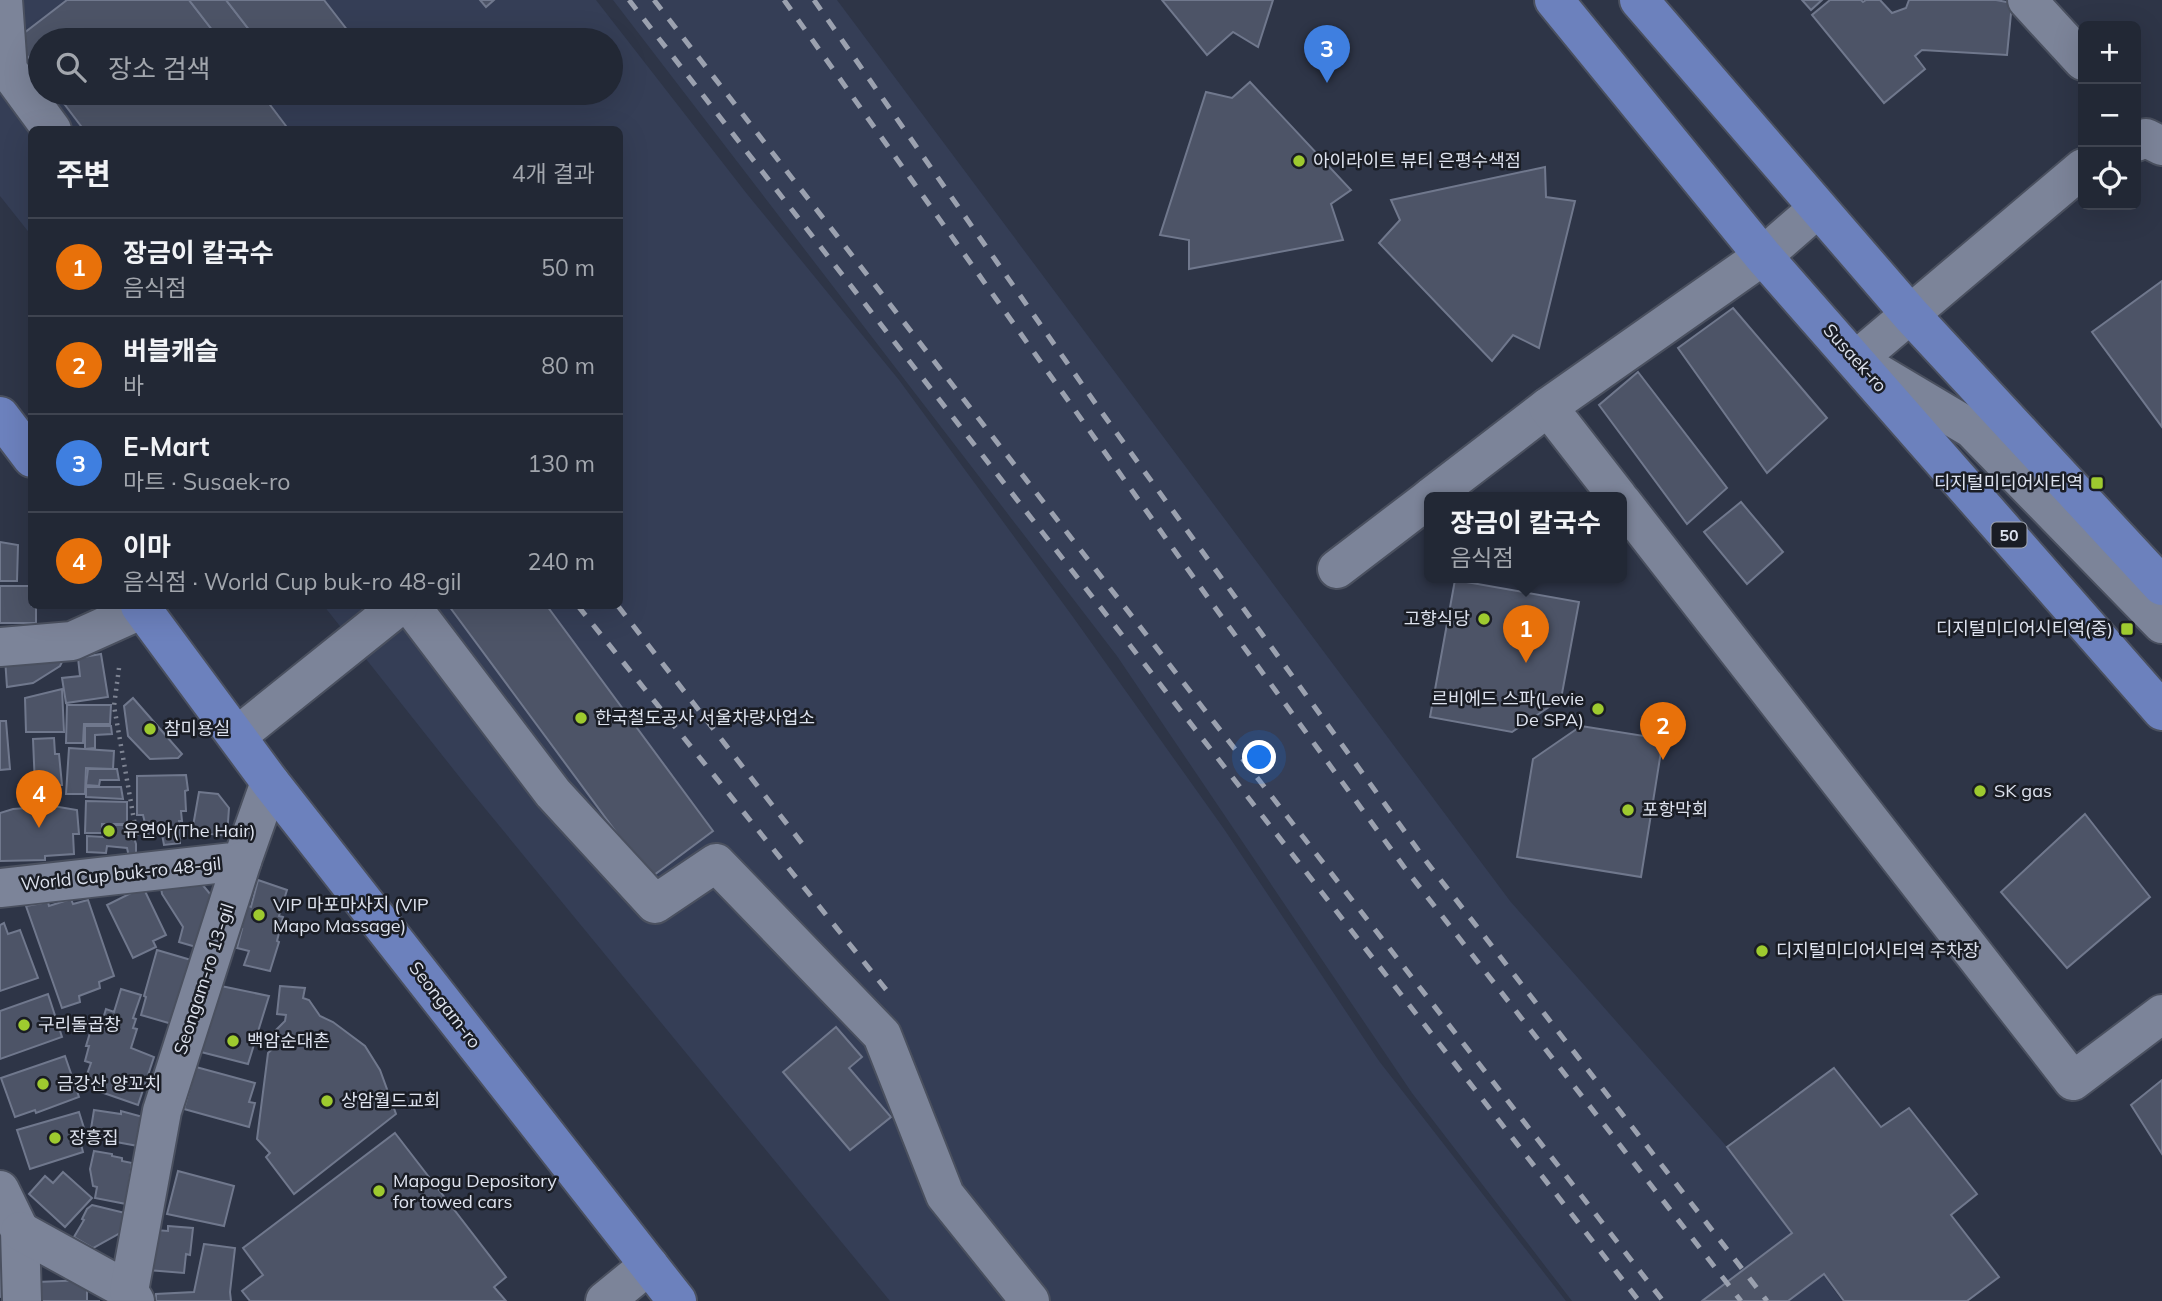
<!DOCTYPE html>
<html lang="ko">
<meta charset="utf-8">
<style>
body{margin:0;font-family:Mulish,"Noto Sans KR",sans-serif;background:#2e3441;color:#f1f3f6}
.controls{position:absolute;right:21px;top:21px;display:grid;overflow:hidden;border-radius:10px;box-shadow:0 7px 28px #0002}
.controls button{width:63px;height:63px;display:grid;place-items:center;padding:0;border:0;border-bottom:2px solid #3f4450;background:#222835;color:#f1f3f6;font:35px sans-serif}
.you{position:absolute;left:1260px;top:758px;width:24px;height:24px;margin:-18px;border:5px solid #fff;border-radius:50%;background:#1a73e8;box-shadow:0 0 0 10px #1a73e833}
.badge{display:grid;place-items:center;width:46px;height:46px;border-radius:50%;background:#9eca2f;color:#fff;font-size:23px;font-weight:700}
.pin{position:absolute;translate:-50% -58px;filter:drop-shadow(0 2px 4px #0008)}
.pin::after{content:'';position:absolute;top:37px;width:24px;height:21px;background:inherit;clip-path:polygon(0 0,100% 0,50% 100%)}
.popup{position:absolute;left:1424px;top:492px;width:203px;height:91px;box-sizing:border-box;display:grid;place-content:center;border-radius:10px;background:#222835;filter:drop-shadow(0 2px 5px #0005);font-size:23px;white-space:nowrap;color:#a2a6ad}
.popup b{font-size:26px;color:#f1f3f6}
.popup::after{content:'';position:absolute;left:50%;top:100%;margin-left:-14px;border:14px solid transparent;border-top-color:#222835}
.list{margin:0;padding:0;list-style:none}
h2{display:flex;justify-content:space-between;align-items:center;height:91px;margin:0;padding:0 28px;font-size:30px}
h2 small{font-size:23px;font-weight:400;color:#a2a6ad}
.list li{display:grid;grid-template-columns:46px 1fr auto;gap:21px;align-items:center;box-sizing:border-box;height:98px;padding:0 28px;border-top:2px solid #3f4450}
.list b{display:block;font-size:26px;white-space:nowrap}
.list p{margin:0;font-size:23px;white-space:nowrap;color:#a2a6ad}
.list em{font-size:23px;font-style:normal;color:#a2a6ad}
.icon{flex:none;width:38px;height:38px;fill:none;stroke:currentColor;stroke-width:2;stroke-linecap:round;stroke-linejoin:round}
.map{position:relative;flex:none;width:2162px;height:1301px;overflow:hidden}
.search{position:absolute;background:#222835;box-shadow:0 7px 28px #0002;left:28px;top:28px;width:595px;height:77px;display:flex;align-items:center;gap:18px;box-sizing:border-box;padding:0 24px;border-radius:38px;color:#a2a6ad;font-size:26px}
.panel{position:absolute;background:#222835;box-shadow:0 7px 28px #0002;left:28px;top:126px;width:595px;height:483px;border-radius:10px}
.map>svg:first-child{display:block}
</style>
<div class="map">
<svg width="2162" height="1301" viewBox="0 0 2162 1301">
<rect width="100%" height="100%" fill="#2e3547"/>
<g fill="#353e56" fill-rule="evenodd">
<path d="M0,0H596L747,194L899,380L1073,617L1224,829L1379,1061L1566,1301H890L469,789L324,606H620V130H32L31,235L0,196ZM40,40H611V93H40Z"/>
<path d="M613,0H837L1510,901L1743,1165L1842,1301H1572L1412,1093L1117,656Z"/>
</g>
<g fill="#4d5467" stroke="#70788d" stroke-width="2">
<path d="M67,0H189L220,40H40V72L15,40Z"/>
<path d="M189,0H226L257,40H220Z"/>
<path d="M226,0H324L355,40H257Z"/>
<path d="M480,0H494L486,7Z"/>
<path d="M1162,0H1273L1258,47L1233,32L1207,55Z"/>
<path d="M1802,0H1822L1811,10Z"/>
<path d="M1830,0H1861L1863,2L1866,0H1880L1892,13L1906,8L1909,0H1996L2012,3L2007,55L1922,50L1915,56L1925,69L1884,103L1812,15Z"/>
<path d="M1250,82L1351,190L1331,204L1343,240L1189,269V240L1160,235L1206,92L1232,98Z"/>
<path d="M56,93H261L289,130H84Z"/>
<path d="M1545,167L1546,197L1575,201L1539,348L1513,335L1492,361L1379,243L1400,220L1391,200Z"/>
<path d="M2162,281V427L2092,332Z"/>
<path d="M1733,308L1827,418L1767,473L1678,348Z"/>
<path d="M1638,372L1727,488L1687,524L1599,405Z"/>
<path d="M1741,502L1783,552L1747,584L1704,532Z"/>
<path d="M0,542L18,545L17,581H0Z"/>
<path d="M1455,580L1579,602L1561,699L1512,732L1430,717Z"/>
<path d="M0,586H32V606H36V623H0Z"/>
<path d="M449,606H547L713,831L650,878Z"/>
<path d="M101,654L108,697L66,703L62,678L80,676L78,658Z"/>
<path d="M5,658L61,659L62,662L60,666L33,683L7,687Z"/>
<path d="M62,689L64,732H26L25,698Z"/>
<path d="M133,698L182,754L178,758L150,759L128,736L124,706Z"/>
<path d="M67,705H111L110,724H84L83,743H66Z"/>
<path d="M0,721H6L10,769L0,770Z"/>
<path d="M85,726H111L112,734L95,735V748L85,749Z"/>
<path d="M1581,726L1663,739L1641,877L1517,857L1533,759Z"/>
<path d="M54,738L55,754H59L62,785L35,786L33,739Z"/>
<path d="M69,748L114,751L113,769L86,768L85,794H66Z"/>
<path d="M88,769H117L119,780H100L99,786L86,785Z"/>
<path d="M186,775L188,790L185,791L186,811H181L182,821H179L180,843L164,845L162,834L148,835L143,815H137V776Z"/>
<path d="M86,787H121L123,799L86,797Z"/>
<path d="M199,792L218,794L229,808L227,836L192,832Z"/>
<path d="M86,801L127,802V824H102V833H85Z"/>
<path d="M53,806L77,810L79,834H73L74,854L45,856V860L0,861V813L13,809Z"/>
<path d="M2085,814L2150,897L2067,968L2001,892Z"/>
<path d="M104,825H130L136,844V855L129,857L127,848L107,846L106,853L87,852V836L103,837Z"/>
<path d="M258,880L287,890L279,916L283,917L277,941L279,942L270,971L244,965L249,951L237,948L242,929H239L246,905L251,907Z"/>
<path d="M201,883L211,895L196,947L179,942L183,927L162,894L161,888Z"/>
<path d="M143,887L166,935L153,941L156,947L133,958L107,905Z"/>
<path d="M71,899L73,904L88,900L114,976L99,982L100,988L79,996L80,1002L62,1008L26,906L48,902L49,906Z"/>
<path d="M4,923L8,934L20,930L38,978L0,991V925Z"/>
<path d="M157,950L191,960L172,1024L141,1015L146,997L144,996Z"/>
<path d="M221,986L269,996L248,1064L201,1052Z"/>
<path d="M280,986L305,988L303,998L309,1000L320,1016L333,1022L365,1046L380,1070L396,1114L294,1194L266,1157L270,1153L257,1139L268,1053L278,1044L272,1034L285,1021L286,1015L277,1014Z"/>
<path d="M121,989L141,995L133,1018L136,1019L133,1028L137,1029L131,1048L154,1057L138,1105L98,1091L101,1081L86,1077L91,1063L85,1061L89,1046H86L92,1026L95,1027L98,1017L103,1019L106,1009L114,1012Z"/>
<path d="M48,994L62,1037L0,1059V1011Z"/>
<path d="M836,1027L862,1057L849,1068L891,1117L850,1150L783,1072Z"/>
<path d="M65,1056L79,1097L36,1113L35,1110L15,1117L1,1078Z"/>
<path d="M196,1067L255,1083L249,1102L255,1103L249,1127L184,1109Z"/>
<path d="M1834,1068L1881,1127L1909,1108L1977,1194L1951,1215L1999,1277L1967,1301H1844L1824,1274L1788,1301H1702L1792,1233L1727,1147Z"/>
<path d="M2162,1080V1154L2131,1105Z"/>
<path d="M94,1110L121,1114V1111L143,1117L138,1146L105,1140V1137L90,1135Z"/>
<path d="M79,1112L84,1128L78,1132L83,1152L30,1169L17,1130Z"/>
<path d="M395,1133L506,1277L494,1287L506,1301H250L242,1291L263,1275L243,1248Z"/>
<path d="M94,1151L112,1154V1156L122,1158V1161L132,1163L126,1204L95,1198L97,1187L93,1186L90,1169Z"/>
<path d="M178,1171L234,1186L224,1226L167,1214Z"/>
<path d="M63,1172L92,1198L65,1227L29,1194L45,1176L53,1183Z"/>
<path d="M92,1205L125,1213L120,1233L93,1248L74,1237L84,1220L82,1219L87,1209Z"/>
<path d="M168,1226L193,1228L190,1255L186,1254L184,1273L148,1270L155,1230L168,1231Z"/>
<path d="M0,1242H10L4,1296L0,1297Z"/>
<path d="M204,1244L235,1248L230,1292L231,1301H156V1294L194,1292Z"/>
<path d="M87,1280V1301H100H38L37,1282Z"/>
</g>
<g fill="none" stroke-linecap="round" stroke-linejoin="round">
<defs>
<g id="minor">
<path d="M3,0L8,70L52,130"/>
<path d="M2027,0L2083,61"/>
<path d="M2136,142L2146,138L2162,146"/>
<path d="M2083,168L1856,360L1972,429L2162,624"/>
<path d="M1431,497L1548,407"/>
<path d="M1618,497L1548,407L1763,256L1817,209"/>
<path d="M1622,502L2073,1081L2162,1014"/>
<path d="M1337,569L1430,498"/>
<path d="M411,606L553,793L655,904L716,863L882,1035L945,1195L1030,1301"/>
<path d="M0,647L72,641L143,609"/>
<path d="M237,736L399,606"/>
<path d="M0,888L242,861L270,782"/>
<path d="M0,1190L20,1231L22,1301"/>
<path d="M20,1231L129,1291"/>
<path d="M135,1301L129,1291L162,1111L242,861"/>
<path d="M605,1301L649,1265"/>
</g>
<g id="major">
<path d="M1554,0L1763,256L2162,711"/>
<path d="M1639,0L1910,314L2162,586"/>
<path d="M0,416L32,458"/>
<path d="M140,606L270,782L677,1301"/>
</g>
</defs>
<use href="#minor" stroke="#4a505f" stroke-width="42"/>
<use href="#major" stroke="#4a505f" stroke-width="42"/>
<path stroke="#7d8392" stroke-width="4.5" stroke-dasharray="2 5" stroke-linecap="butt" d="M119,668L114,706L137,837"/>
<use href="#minor" stroke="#7c8499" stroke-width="38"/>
<use href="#major" stroke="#6c81bd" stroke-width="38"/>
<g stroke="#9ba1af" stroke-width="5" stroke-dasharray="12 12" stroke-linecap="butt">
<path d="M629,0L1639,1301"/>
<path d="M654,0L1663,1301"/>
<path d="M784,0L1211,602L1404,867L1741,1301"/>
<path d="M814,0L1100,410L1426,861L1767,1301"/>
<path d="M578,606L892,997"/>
<path d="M618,606L804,846"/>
</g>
</g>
<g fill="#9eca2f" stroke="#1a1d25" stroke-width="2.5">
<circle cx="1299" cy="161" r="7"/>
<rect x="2090" y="476" width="14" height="14" rx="3.5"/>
<circle cx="1484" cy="619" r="7"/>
<rect x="2120" y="622" width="14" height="14" rx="3.5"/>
<circle cx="1598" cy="709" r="7"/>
<circle cx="581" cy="718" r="7"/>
<circle cx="150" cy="729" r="7"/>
<circle cx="1980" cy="791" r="7"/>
<circle cx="1628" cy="810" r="7"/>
<circle cx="109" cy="831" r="7"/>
<circle cx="259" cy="915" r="7"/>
<circle cx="1762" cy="951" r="7"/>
<circle cx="24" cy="1025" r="7"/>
<circle cx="233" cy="1041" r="7"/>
<circle cx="43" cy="1084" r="7"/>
<circle cx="327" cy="1101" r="7"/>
<circle cx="55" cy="1138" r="7"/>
<circle cx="379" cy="1191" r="7"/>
</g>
<g text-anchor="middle" stroke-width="5" stroke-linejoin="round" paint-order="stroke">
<rect fill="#1a1d25" stroke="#a2a7b2" stroke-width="2" x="1991.5" y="522.5" width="35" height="25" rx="5"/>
<g font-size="16" font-weight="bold" fill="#dde2ee">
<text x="2009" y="541">50</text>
</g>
<g font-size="18" fill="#dde2ee" stroke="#1a1d25" text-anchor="start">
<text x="1313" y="167">아이라이트 뷰티 은평수색점</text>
<text x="2083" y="489" text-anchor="end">디지털미디어시티역</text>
<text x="1470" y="625" text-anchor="end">고향식당</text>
<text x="2113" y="635" text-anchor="end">디지털미디어시티역(중)</text>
<text x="1584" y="705" text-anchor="end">르비에드 스파(Levie<tspan x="1584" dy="21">De SPA)</tspan></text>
<text x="595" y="724">한국철도공사 서울차량사업소</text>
<text x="164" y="735">참미용실</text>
<text x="1994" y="797">SK gas</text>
<text x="1642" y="816">포항막회</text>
<text x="123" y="837">유연아(The Hair)</text>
<text x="273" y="911">VIP 마포마사지 (VIP<tspan x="273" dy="21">Mapo Massage)</tspan></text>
<text x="1776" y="957">디지털미디어시티역 주차장</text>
<text x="38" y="1031">구리돌곱창</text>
<text x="247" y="1047">백암순대촌</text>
<text x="57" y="1090">금강산 양꼬치</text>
<text x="341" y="1107">상암월드교회</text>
<text x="69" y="1144">장흥집</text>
<text x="393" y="1187">Mapogu Depository<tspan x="393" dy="21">for towed cars</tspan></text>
</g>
<g font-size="18" fill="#dde2ee" stroke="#1a1d25">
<text transform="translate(1855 358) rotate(48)" y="6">Susaek-ro</text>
<text transform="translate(121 874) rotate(-6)" y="6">World Cup buk-ro 48-gil</text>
<text transform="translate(204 979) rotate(-72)" y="6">Seongam-ro 13-gil</text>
<text transform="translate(445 1005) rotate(52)" y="6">Seongam-ro</text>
</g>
</g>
</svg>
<div class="controls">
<button>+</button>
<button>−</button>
<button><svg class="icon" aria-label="locate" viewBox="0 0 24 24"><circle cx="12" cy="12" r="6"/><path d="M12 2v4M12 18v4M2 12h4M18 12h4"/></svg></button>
</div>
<div class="you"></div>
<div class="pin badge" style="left:1526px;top:663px;background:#e8710a">1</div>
<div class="popup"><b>장금이 칼국수</b>음식점</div>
<div class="pin badge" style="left:1663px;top:760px;background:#e8710a">2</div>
<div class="pin badge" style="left:1327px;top:83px;background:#3f7fe0">3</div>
<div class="pin badge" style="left:39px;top:828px;background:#e8710a">4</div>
<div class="search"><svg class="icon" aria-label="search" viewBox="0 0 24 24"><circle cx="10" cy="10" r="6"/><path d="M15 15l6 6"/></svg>장소 검색</div>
<section class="panel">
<h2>주변<small>4개 결과</small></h2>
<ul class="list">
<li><span class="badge" style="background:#e8710a">1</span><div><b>장금이 칼국수</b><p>음식점</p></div><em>50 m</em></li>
<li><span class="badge" style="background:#e8710a">2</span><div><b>버블캐슬</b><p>바</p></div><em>80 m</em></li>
<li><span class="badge" style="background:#3f7fe0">3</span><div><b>E-Mart</b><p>마트 · Susaek-ro</p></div><em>130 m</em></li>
<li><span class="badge" style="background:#e8710a">4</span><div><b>이마</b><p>음식점 · World Cup buk-ro 48-gil</p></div><em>240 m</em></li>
</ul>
</section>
</div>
